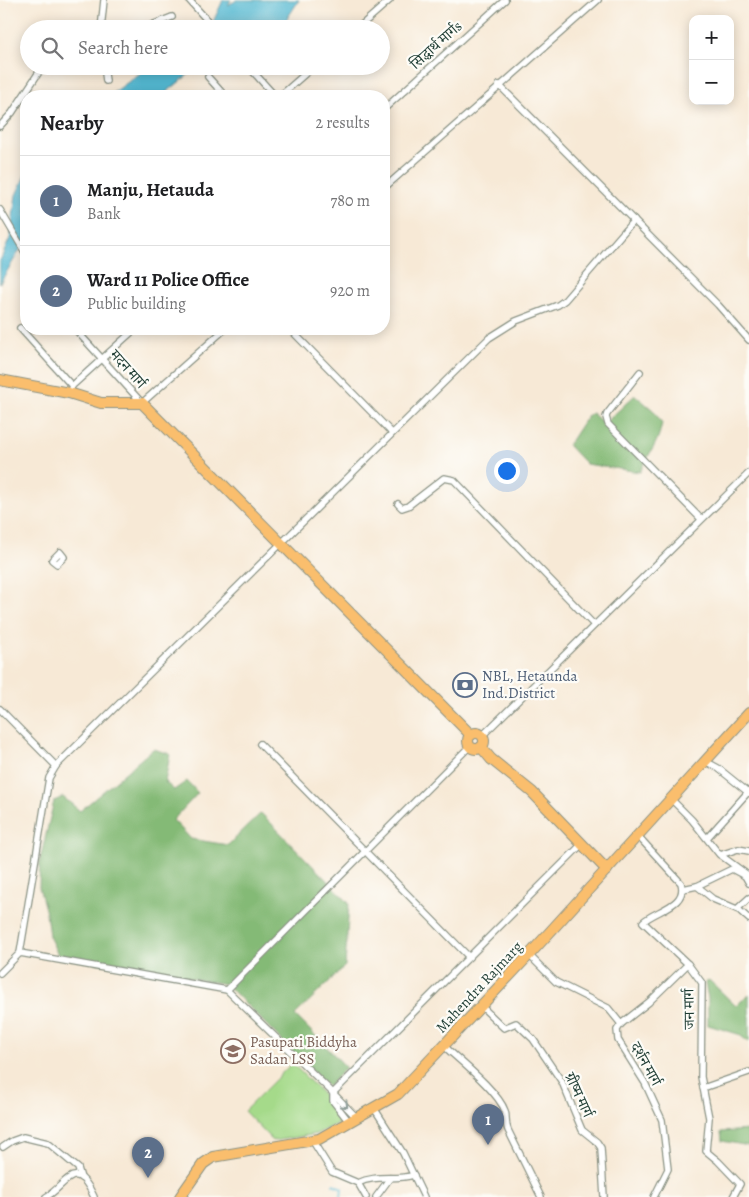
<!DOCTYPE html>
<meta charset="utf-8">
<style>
body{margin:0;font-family:Alegreya,"Noto Serif Devanagari",serif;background:#f2f2f2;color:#202124}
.controls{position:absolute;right:15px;top:15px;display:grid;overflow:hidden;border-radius:10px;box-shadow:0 2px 12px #0003}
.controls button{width:45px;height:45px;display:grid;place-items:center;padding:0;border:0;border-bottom:1px solid #e0e0e0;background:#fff;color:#202124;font:25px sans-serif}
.you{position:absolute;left:506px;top:470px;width:18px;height:18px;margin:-12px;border:4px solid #fff;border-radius:50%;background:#1a73e8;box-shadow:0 0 0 8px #1a73e833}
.badge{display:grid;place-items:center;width:32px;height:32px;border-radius:50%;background:#b45309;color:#fff;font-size:16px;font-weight:700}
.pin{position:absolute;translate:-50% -41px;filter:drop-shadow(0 1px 2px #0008)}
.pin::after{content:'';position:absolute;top:26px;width:18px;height:15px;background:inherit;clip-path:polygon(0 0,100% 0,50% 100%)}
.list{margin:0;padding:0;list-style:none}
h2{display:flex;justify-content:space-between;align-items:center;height:65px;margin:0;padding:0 20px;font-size:21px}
h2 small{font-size:16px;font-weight:400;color:#757577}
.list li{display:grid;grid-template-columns:32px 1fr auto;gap:15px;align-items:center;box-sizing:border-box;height:90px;padding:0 20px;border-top:1px solid #e0e0e0}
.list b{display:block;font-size:19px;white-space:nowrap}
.list p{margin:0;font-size:16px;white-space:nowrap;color:#757577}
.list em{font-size:16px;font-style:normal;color:#757577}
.icon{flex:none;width:28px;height:28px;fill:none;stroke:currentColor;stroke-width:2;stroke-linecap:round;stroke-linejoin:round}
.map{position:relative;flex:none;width:749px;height:1197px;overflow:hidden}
.search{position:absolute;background:#fff;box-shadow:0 2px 12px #0003;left:20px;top:20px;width:370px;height:55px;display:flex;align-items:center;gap:12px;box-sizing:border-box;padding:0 18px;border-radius:28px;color:#757577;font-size:19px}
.panel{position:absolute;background:#fff;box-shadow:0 2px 12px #0003;left:20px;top:90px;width:370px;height:245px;border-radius:20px}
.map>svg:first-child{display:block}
</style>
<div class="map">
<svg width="749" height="1197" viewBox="0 0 749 1197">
<rect width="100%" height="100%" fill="#fdfcf7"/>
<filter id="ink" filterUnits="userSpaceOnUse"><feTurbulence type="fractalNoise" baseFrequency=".02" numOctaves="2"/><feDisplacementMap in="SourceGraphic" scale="10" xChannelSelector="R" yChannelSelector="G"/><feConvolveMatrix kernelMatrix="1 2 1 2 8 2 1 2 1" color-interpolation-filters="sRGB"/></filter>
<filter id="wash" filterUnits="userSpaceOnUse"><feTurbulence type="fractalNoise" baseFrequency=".0096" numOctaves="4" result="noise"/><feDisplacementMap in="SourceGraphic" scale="20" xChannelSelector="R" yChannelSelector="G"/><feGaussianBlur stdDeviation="1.12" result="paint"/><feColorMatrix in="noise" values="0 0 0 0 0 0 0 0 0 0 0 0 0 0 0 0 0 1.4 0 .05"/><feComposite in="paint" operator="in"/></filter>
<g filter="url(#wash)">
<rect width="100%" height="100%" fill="#f7e9d6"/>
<path fill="#a5da8a" stroke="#628c5f" d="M292,1063L347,1119L316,1134L273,1141L244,1111Z"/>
<g fill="#84ba76" stroke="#527c55">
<path d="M635,395L653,410L662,423C658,445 649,452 640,472L586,464L568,445L587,416L592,413L604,424Z"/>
<path d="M153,749L170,754L165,782L174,790L187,781L198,793L173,820L191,839L228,845L261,813L349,903L345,966L295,1015L346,1067L328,1087L226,984L59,957L49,936L46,913L39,887L40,860L54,801L63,797L80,811Z"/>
<path d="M709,980L736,1006L749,994V1042L738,1034L708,1025V998L705,983Z"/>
<path d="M749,1130V1146L722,1141L721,1132Z"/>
</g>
<g fill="#52b8d1" stroke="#387a82">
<path d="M223,0H231L228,5L237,0H299L285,22L254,29H203L213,22Z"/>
<path d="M150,66H199L162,96H109Z"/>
<path d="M26,173V240L0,283V261L10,238L16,195Z"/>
</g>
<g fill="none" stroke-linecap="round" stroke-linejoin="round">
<path stroke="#52b8d1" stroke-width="2" d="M333,1184L342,1188L341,1197"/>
</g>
</g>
<g filter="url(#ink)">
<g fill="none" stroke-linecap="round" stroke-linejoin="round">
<defs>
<g id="street">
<path d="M189,0L215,29"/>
<path d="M101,29L104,0"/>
<path d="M142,29L172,17"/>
<path d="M357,29L390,0"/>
<path d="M104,66L106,81"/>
<path d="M248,66L275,96"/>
<path d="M208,77L225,96"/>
<path d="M499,85L718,305L749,340"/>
<path d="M280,96L314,66"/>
<path d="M384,109L505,0"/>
<path d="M0,126L12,113L43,66"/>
<path d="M384,188L598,0"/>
<path d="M0,210L26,254"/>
<path d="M20,328L72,386"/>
<path d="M75,329L142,403L225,329"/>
<path d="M290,329L392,433"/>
<path d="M640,372L607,414L606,417L608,424L701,519"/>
<path d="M69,393L72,386L135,329"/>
<path d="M398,504L402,508L408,506L444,478L454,480L594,625"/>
<path d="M60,552L64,557L57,564L52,560Z"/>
<path d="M0,709L56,766"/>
<path d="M482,736L749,473"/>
<path d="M260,744L469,957"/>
<path d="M705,761L718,768L749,793"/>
<path d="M671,799L692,820L719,854L749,876"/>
<path d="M638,836L681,883C688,906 655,910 643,922L688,964L702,983L701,1077L709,1118L706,1151L718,1161L740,1184L733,1197"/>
<path d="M707,838L749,791"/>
<path d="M720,855L738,849L749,851"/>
<path d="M697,886L732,869L745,876L749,883"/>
<path d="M683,889L697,886L713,899L739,910L749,919"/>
<path d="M737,909L749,898"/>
<path d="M20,953L49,778L56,766L489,338L516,321L558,305L565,300L634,220"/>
<path d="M529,955L556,982L608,1008L621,1024L617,1030L618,1040L645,1083L662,1120L668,1169L654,1197"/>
<path d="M0,973L20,953L227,990L333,1093L582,844"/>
<path d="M227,990L470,746"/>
<path d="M481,1006L504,1028L516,1023L533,1039L562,1082L582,1130L597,1142L601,1148L604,1197"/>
<path d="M621,1024L649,1002L688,964"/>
<path d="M444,1046C460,1061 498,1091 505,1111C507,1117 505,1123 508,1130L541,1197"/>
<path d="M703,1088L749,1072"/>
<path d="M374,1108L403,1153L424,1197"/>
<path d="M350,1123L333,1101V1093L357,1118"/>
<path d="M312,1140L332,1172L358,1183L366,1197"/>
<path d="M3,1147L12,1141L23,1137L48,1143L78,1168L81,1178"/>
<path d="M358,1183C376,1174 395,1181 414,1175"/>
<path d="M46,1197C66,1186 75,1155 94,1197"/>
<path d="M376,1197L390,1178"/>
</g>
<g id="highway">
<path d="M0,380L69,393L101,403H142L471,735"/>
<circle cx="476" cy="741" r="8"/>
<path d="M481,747L491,759L532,792L607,870"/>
<path d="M180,1197L203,1164L213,1157L319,1139L398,1094L529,955L749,713"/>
</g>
</defs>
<use href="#street" stroke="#8b9385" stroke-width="8"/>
<use href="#highway" stroke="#8b9385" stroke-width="12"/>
<use href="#street" stroke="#fff" stroke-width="5.5"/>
<use href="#highway" stroke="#fabe6d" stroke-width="10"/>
</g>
<defs><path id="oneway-chevron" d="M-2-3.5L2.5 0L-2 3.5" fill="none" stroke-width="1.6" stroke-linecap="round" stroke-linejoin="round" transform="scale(1.25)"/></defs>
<use stroke="#8f9e9a" href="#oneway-chevron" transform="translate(345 1105) rotate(45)"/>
</g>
<defs>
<symbol id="bank-ring" viewBox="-11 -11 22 22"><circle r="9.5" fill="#fdfcf7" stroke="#5c6f8a" stroke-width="1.5"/><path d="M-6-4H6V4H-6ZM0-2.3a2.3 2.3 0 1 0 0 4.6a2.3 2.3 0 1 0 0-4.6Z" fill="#5c6f8a"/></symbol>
<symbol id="school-ring" viewBox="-11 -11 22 22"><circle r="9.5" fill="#fdfcf7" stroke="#8d6e63" stroke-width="1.5"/><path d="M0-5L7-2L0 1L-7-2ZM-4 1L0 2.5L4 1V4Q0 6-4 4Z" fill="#8d6e63"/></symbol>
</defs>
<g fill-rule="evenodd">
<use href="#bank-ring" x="451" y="671" width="28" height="28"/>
<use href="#school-ring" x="219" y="1037" width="28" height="28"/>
</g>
<g text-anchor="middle" stroke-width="4.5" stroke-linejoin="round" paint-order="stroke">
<g font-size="15" fill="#1f3d34" stroke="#fdfcf7">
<text transform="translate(436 45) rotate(-42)" y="5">सिद्धार्थ मार्गs</text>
<text transform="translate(128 369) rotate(48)" y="5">मदन मार्ग</text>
<text transform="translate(479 987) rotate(-47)" y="5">Mahendra Rajmarg</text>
<text transform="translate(689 1009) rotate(-91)" y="5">जन मार्ग</text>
<text transform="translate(646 1064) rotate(61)" y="5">दर्शन मार्ग</text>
<text transform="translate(579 1095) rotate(65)" y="5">ग्रीष्म मार्ग</text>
</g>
<g font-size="15" fill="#4e5e75" stroke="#fdfcf7" text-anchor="start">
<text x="482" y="681">NBL, Hetaunda<tspan x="482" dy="17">Ind.District</tspan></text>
</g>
<g font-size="15" fill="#785e54" stroke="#fdfcf7" text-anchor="start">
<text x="250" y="1047">Pasupati Biddyha<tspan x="250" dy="17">Sadan LSS</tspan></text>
</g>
</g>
</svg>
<div class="controls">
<button>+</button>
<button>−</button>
</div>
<div class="you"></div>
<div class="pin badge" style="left:488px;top:1145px;background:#5c6f8a">1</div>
<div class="pin badge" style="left:148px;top:1178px;background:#5c6f8a">2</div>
<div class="search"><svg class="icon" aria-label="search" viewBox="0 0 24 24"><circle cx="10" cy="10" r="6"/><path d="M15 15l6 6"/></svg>Search here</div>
<section class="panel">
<h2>Nearby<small>2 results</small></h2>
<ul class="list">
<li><span class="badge" style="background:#5c6f8a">1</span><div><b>Manju, Hetauda</b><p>Bank</p></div><em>780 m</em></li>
<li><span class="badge" style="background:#5c6f8a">2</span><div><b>Ward 11 Police Office</b><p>Public building</p></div><em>920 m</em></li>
</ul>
</section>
</div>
